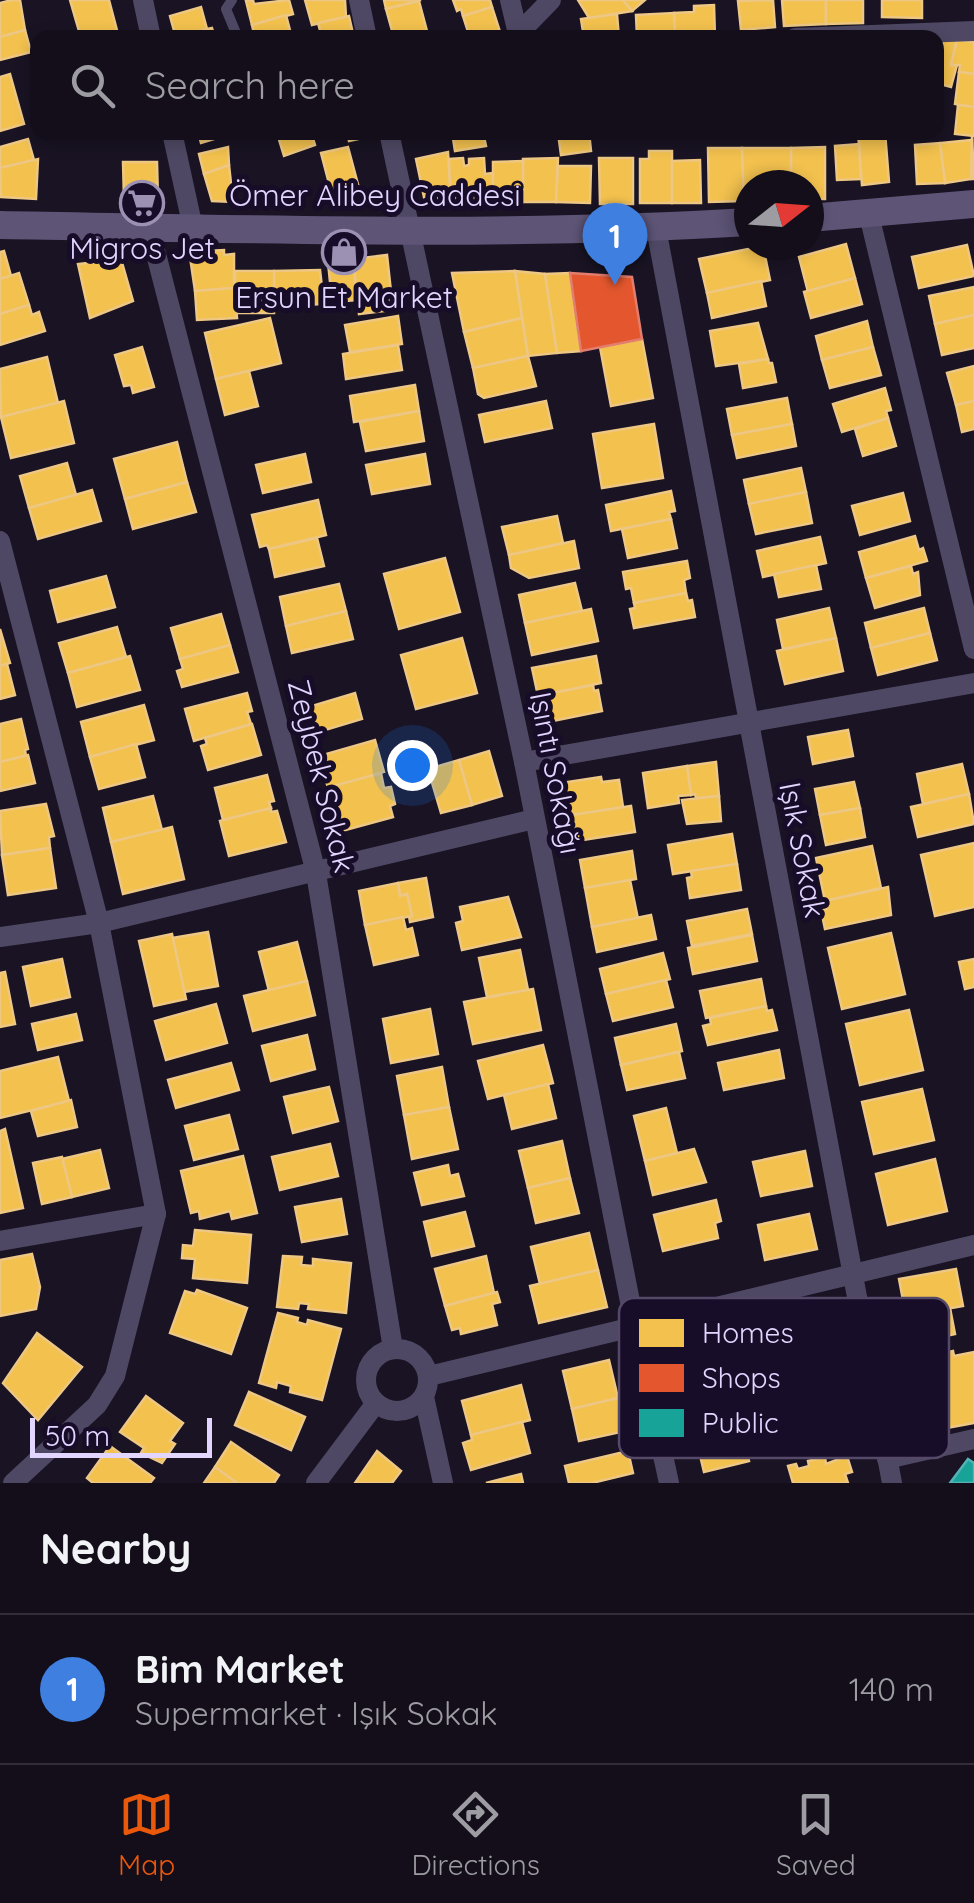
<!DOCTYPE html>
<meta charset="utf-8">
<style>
body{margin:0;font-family:Quicksand,sans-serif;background:#1c1723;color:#f1f3f6}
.compass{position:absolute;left:734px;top:170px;width:90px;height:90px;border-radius:50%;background:#130e1a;box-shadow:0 5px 15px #0003;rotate:73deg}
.scale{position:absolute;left:30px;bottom:25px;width:182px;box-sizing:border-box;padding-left:10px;border:5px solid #e2d5ff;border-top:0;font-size:28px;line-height:35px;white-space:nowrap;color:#e2d5ff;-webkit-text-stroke:8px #180d29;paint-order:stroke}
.you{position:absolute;left:412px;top:765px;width:35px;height:35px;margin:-25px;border:8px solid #fff;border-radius:50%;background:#1a73e8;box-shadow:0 0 0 15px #1a73e833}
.badge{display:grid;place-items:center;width:65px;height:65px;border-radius:50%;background:#ea580c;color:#fff;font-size:32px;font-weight:700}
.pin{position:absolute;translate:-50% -82px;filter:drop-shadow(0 2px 5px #0008)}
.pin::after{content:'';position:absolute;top:52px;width:35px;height:30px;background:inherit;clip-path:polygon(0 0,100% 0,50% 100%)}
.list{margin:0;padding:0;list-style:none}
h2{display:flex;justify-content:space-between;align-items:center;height:130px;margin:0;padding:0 40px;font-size:42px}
h2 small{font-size:32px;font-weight:400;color:#9d9ca2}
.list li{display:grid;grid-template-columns:65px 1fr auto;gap:30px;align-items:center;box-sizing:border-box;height:150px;padding:0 40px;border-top:2px solid #322e39}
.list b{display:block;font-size:38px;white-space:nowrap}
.list p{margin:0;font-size:32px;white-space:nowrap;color:#9d9ca2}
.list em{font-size:32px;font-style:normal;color:#9d9ca2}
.icon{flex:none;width:55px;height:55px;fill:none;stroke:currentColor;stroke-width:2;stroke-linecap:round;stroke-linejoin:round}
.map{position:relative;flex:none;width:974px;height:1483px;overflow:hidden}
.search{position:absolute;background:#130e1a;box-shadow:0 5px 15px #0003;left:30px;right:30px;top:30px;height:110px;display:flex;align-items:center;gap:25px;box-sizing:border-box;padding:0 35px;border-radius:20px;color:#9d9ca2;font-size:38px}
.sheet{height:280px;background:#130e1a}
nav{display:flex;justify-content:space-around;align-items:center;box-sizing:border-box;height:140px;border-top:2px solid #322e39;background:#130e1a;font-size:28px;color:#9d9ca2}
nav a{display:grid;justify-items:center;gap:5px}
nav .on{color:#ea580c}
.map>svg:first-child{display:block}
</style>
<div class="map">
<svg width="974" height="1483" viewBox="0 0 974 1483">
<rect width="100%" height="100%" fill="#191323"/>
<g fill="#f2c14e" stroke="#edc783" stroke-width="2.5">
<path d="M12,0H20L25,30L0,37V3Z"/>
<path d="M70,0H109L119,38H81Z"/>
<path d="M253,0L254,4L289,0L293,14L252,25L246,1Z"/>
<path d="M305,0H345L346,17L312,25Z"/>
<path d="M384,0H421L386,9Z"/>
<path d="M453,0H490L492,7L463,16L461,9L457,11Z"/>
<path d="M578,0H623L632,11L589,18Z"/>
<path d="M623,0H645L632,11Z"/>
<path d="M773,0L775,27L741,30L738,1Z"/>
<path d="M782,0H826V24L784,26Z"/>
<path d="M826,0H863V23L826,24Z"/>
<path d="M882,0H922V18L882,17Z"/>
<path d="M419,1L428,35L394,38L386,9Z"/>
<path d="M714,5L715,37L675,38L674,13L694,12V6Z"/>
<path d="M201,7L207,29L176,38L170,16Z"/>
<path d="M492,7L502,38H470L463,16Z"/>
<path d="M674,13L675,38H637L636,15Z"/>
<path d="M617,14L619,38H584L581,19Z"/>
<path d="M286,15L292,38H255L252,25Z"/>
<path d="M349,16L354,38H322L318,23Z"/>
<path d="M212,28L215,38H180L207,29Z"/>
<path d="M25,30L31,52L0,60V37Z"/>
<path d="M936,39L957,40L951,65H957L951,87L936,83Z"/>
<path d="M957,40L974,42V74L959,72L960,65H951Z"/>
<path d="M959,72L974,74V107L955,104Z"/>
<path d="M10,74L24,124L0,131V77Z"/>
<path d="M958,105L974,107V136L955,134Z"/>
<path d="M198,132H237L201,143Z"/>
<path d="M311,132L315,145L284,156L277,133Z"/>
<path d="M347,132H371L372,136L349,141Z"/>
<path d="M452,132H483L486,146L455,151Z"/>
<path d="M589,132L591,151L561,155L558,133Z"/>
<path d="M858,132H885L889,182L862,185Z"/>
<path d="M972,136L974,179H971L972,140Z"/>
<path d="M28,139L34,160L0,168V147Z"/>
<path d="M972,140L971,179L945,183L940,143Z"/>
<path d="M940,143L945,183L917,184L915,145Z"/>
<path d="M859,144L861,179L837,180L835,146Z"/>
<path d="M228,147L229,165L204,174L199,154Z"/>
<path d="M348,147L359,188L332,195L321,153Z"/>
<path d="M825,147V199H809V185H791V148Z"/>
<path d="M708,148H742L744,201L709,202Z"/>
<path d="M742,148H791V185H749V201H744Z"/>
<path d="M649,151H672V203H640V159H649Z"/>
<path d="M448,152L451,203L425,202L416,159Z"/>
<path d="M463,158L464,166L469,165V159L484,158L485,174L493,173V203H451L449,159Z"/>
<path d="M558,158L556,202H523V159Z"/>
<path d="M599,158H633V204H600Z"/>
<path d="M38,159L36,199L1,197L0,168Z"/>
<path d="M700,160L701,203H672V161Z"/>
<path d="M523,161V202L493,203V162Z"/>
<path d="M123,162H157L158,200H124Z"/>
<path d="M229,165L233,202L212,201L204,174Z"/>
<path d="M558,166H591L590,203L556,202Z"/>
<path d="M846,244L855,278L808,292L799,257Z"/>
<path d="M967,245L974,276L919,288L912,257Z"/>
<path d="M763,246L770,280L707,293L699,259Z"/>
<path d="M224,250V255L234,254V288L195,291L190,257L204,256L205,251Z"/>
<path d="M4,251L11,276L0,279V252Z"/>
<path d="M387,255L393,310L359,314L353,259Z"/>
<path d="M121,259L133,301L90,318L78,264Z"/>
<path d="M353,259L357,300L332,302L328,262Z"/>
<path d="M320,270L324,304L274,306V271Z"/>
<path d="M235,271H274V313H236Z"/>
<path d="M515,271L545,274L557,353L528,356Z"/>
<path d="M515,271L522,318L464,332L452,273Z"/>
<path d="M19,273L29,305L0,314V279Z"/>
<path d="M570,273L581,351L557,353L545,274Z"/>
<path d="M855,278L862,304L811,318L804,292Z"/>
<path d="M761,281L766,306L712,318L707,293Z"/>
<path d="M974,287V315L935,324L929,296Z"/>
<path d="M234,288L237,318L197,320L195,291Z"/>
<path d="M29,305L32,315L39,312L45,331L0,345V314Z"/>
<path d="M974,315V348L942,355L935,324Z"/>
<path d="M398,316L402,344L350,352L345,325Z"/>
<path d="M270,318L281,363L216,379L205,333Z"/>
<path d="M522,318L528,356L473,368L464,332Z"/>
<path d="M867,321L873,347L822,360L816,336Z"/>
<path d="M758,323L768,359L716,366L710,331Z"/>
<path d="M642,339L653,398L611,406L600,347Z"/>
<path d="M398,345L402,370L346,379L343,354Z"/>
<path d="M142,347L154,387L133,393L131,385L124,386L115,355Z"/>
<path d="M873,347L881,375L830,388L822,360Z"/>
<path d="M528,356L536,386L484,398L478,394L473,368Z"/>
<path d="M47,357L58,403L1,417L0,369Z"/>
<path d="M768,359L769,363H772L776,382L743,388L739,364Z"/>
<path d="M974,366V401L956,405L947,373Z"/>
<path d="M249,371L258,406L225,415L216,379Z"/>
<path d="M415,385L419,411L354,422L350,396Z"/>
<path d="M885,388L891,410L886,411L888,418L842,432L833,404Z"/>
<path d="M787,398L792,424L732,435L727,409Z"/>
<path d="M64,401L74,443L11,458L1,417Z"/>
<path d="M546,401L552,428L485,442L479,415Z"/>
<path d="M974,401V429L962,432L956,405Z"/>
<path d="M419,411L424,441L366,451L360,422Z"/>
<path d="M888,418L896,446L863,456L855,429Z"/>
<path d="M654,424L663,478L602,488L593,434Z"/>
<path d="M792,424L796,446L737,458L732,435Z"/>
<path d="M177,442L187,482L125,499L114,459Z"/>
<path d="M305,454L311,482L263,493L256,465Z"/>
<path d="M425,454L430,484L372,494L366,465Z"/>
<path d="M67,463L76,495L29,508L20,476Z"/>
<path d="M801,468L806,492L749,504L744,480Z"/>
<path d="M187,482L196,512L133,529L125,499Z"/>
<path d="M92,490L101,521L38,539L29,508Z"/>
<path d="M671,491L675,511L669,512L671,519L611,531L606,505Z"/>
<path d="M806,492L812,523L756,534L749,504Z"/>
<path d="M903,493L910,521L860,535L852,506Z"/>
<path d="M318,500L326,535L269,549L267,545L260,547L252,515Z"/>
<path d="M557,516L563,543L509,555L502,527Z"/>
<path d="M671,519L677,548L628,558L622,529Z"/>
<path d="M915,536L919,550L923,548L927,561L866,578L859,552Z"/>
<path d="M820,537L826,563L763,577L757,551Z"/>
<path d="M317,538L324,566L275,577L269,549Z"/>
<path d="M574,541L579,568L529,578L511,568L509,555Z"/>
<path d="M445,558L460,612L399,629L384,574Z"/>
<path d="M687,561L690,578L684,580L686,593L634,603L631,588L626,589L623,572Z"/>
<path d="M816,565L821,589L779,597L774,574Z"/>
<path d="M911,566L913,574L918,572L920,595L875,608L866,578Z"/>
<path d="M106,576L115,607L58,622L50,591Z"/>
<path d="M575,583L582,611L525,623L519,595Z"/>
<path d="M339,584L346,611L286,626L280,597Z"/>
<path d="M686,593L688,601L692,600L695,617L634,628L630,609L635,608L634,603Z"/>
<path d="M829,608L836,638L783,649L777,620Z"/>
<path d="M924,608L930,633L871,648L865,623Z"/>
<path d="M591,609L598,641L532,655L525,623Z"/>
<path d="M346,611L353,639L292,653L286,626Z"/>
<path d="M221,614L230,645L180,659L171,628Z"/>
<path d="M117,627L126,657L68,673L59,643Z"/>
<path d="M0,629L10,663L0,666Z"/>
<path d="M930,633L937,660L878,675L871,648Z"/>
<path d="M462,638L477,693L416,709L401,655Z"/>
<path d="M836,638L843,671L785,684L777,651Z"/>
<path d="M230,645L238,672L182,687L177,671L183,669L180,659Z"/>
<path d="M130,656L140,690L77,707L68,673Z"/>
<path d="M596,656L601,683L538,696L532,668Z"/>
<path d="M7,664L15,695L0,699V666Z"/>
<path d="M593,685L594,691L598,690L602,711L543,723L538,696Z"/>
<path d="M247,693L252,711L247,712L251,724L194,741L185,709Z"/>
<path d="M355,693L362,719L312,734L305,708Z"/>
<path d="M144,705L154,740L90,757L81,722Z"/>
<path d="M21,719L28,749L25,750L26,756L0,762V724Z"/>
<path d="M252,724L261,755L208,770L201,746L207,744L205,738Z"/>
<path d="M848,730L853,756L813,764L808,737Z"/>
<path d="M375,740L384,772L328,788L319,756Z"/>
<path d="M136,744L145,777L99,789L90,757Z"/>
<path d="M489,751L502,796L472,805L459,760Z"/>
<path d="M28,755L35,783L0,791V762Z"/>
<path d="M459,760L472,805L441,813L428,769Z"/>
<path d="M716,762L719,796L696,798L695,794L691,795L687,766Z"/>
<path d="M962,764L969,794L923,804L917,774Z"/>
<path d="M687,766L691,795L678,796L679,803L648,808L643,773Z"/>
<path d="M381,773L384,788L391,787L395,804L390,806L393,817L342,831L330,787Z"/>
<path d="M267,775L274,801L269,802L271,808L223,820L215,788Z"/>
<path d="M601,777L602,782L619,780L623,807L572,815L569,800L564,801L561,783Z"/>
<path d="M854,782L860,808L820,815L815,789Z"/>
<path d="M969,794L974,824L918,837L911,807Z"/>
<path d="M153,796L162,830L111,842L103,808Z"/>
<path d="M719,796L721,821L687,824L682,800Z"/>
<path d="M46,804L54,836L49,837L50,848L2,855L0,811Z"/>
<path d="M631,806L635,832L576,841L572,815Z"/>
<path d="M271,808V812L277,811L286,842L229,856L220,821Z"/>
<path d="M860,808L865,837L826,845L820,815Z"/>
<path d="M172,827L184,879L123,894L111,842Z"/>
<path d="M732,834L737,864L673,874L668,845Z"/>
<path d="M974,843V907L935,916L921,855Z"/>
<path d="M872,846L881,888L825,901L816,858Z"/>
<path d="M50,848L56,888L8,895L2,855Z"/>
<path d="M632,851L636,879L585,888L580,860Z"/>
<path d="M737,864L741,890L690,898L687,878L692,877L691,871Z"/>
<path d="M426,878L433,917L410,922L409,916H412L407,894L400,896L398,883Z"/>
<path d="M630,880L638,919L592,927L585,888Z"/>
<path d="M398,883L400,896L407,894L412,916L365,925L359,891Z"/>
<path d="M888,887L891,915L825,929L821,910L827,909L825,901Z"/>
<path d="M508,897L521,937L462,950L456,923L463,921L460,907Z"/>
<path d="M747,909L752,934L692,946L687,921Z"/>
<path d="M651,915L656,939L597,952L592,927Z"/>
<path d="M403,917L406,930L412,928L418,955L374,965L365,925Z"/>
<path d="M208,932L218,986L184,992L172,938Z"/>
<path d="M891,933L905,994L842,1009L828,948Z"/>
<path d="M172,934L186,999L154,1006L139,941Z"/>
<path d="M752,935L757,961L693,974L688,948Z"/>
<path d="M297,942L307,981L269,991L259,952Z"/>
<path d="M520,950L528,990L487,997L479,958Z"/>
<path d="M663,953L670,979L606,994L600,969Z"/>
<path d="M62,959L70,997L31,1006L23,967Z"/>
<path d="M974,959V987L965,989L959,962Z"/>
<path d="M5,972L15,1024L0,1027V973Z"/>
<path d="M761,979L766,1006L706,1018L700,991Z"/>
<path d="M666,980L673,1007L613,1021L606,994Z"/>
<path d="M307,981L315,1015L253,1031L244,996Z"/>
<path d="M533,989L541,1030L473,1044L464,1002Z"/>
<path d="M216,1004L227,1043L166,1060L155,1021Z"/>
<path d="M766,1006L767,1011L772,1010L777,1030L708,1045L703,1026L711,1024L710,1018Z"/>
<path d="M430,1009L438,1054L391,1063L383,1019Z"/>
<path d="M909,1010L923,1070L860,1085L846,1024Z"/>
<path d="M76,1014L82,1040L38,1050L32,1024Z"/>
<path d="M676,1024L682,1051L621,1065L615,1038Z"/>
<path d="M307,1035L315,1069L271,1081L262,1046Z"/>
<path d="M543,1045L553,1083L488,1099L478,1061Z"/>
<path d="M779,1050L784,1078L724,1090L718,1063Z"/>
<path d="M679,1052L685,1078L627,1090L621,1065Z"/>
<path d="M58,1057L69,1101L0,1118V1071Z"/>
<path d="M231,1063L239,1090L176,1108L168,1080Z"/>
<path d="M442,1067L449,1107L404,1115L397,1076Z"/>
<path d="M548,1084L556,1118L512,1129L504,1095Z"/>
<path d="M329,1087L338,1121L293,1133L284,1097Z"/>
<path d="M922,1089L934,1140L874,1154L862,1102Z"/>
<path d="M71,1100L77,1127L38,1136L31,1111Z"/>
<path d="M449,1107L458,1149L412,1159L404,1115Z"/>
<path d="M666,1108L677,1153L645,1161L634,1116Z"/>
<path d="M229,1115L238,1149L194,1160L185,1126Z"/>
<path d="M5,1129L23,1208L0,1213V1131Z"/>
<path d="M562,1141L570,1178L528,1188L519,1151Z"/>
<path d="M330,1144L338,1176L280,1190L272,1157Z"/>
<path d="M694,1149L706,1182L653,1195L645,1161Z"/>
<path d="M100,1150L109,1188L72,1197L62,1159Z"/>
<path d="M805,1151L812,1186L761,1196L753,1162Z"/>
<path d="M243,1156L257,1213L232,1219L230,1211L200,1219L199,1211L191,1213L181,1171Z"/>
<path d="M62,1157L72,1197L42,1204L33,1163Z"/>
<path d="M935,1159L947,1211L888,1225L876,1174Z"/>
<path d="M448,1165L450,1176L458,1174L464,1196L422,1205L414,1173Z"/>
<path d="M570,1178L579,1213L536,1223L528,1188Z"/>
<path d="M341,1199L347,1234L302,1242L295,1207Z"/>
<path d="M716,1200L721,1221L715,1223L718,1238L663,1251L654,1215Z"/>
<path d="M465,1212L474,1246L432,1256L424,1222Z"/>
<path d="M809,1214L817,1249L765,1260L758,1225Z"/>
<path d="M195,1230L251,1235L247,1283L193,1278L195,1259L182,1258L183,1245L193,1246Z"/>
<path d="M589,1233L598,1270L540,1284L531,1247Z"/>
<path d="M32,1254L40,1287L36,1309L0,1316V1260Z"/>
<path d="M283,1256L302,1257L301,1265L313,1266V1259L351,1263L346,1313L308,1309L309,1304L299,1303L298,1309L277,1307Z"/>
<path d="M486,1256L494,1293L445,1306L435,1269Z"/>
<path d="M956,1269L963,1306L906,1316L899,1279Z"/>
<path d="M598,1270L607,1307L539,1323L530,1286Z"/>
<path d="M197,1290L247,1308L231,1354L170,1333L185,1291L195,1294Z"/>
<path d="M497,1292L500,1302L492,1304L497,1325L461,1334L460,1328L452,1330L445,1306Z"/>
<path d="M950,1308L955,1334L910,1344L906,1316Z"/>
<path d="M278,1313L298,1318L297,1322L307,1325L308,1320L341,1329L322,1400L290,1392L291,1386L277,1382L276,1388L259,1383Z"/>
<path d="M37,1333L82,1367L38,1420L3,1383Z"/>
<path d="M953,1351L954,1356L974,1352V1423L925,1432L911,1359L921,1357L923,1363L941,1359L940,1354Z"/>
<path d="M609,1360L618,1398L572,1409L563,1371Z"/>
<path d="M521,1385L530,1420L471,1435L462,1401Z"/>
<path d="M249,1392L305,1417L291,1450L235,1425Z"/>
<path d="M146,1396L183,1423L170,1441L175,1444L162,1463L141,1453L144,1448L120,1432Z"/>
<path d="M618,1398L625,1431L579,1441L572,1409Z"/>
<path d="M522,1422L530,1453L471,1470L463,1443L472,1440L471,1435Z"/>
<path d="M743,1436L749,1461L704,1472L698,1447Z"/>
<path d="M231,1442L279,1475L274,1483H237L215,1467Z"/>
<path d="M110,1446L154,1478L150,1483H93L87,1478Z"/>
<path d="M377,1451L401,1471L392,1483H355Z"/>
<path d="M628,1451L633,1473L592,1483H569L565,1466Z"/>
<path d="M847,1456L852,1472L845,1474L848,1483H793L788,1466L796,1464L798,1469L809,1466L808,1461L825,1457L826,1464Z"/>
<path d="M215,1467L237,1483H204Z"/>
<path d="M521,1474L523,1483H486Z"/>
</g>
<path fill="#e4572e" stroke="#e37d6d" stroke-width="2.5" d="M570,273L632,277L642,339L581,351Z"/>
<path fill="#17a398" stroke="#54b2b7" stroke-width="2.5" d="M968,1459L974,1463V1483H950Z"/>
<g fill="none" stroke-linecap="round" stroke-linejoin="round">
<path stroke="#4f4864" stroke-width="10" d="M232,0L226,9L238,38"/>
<g stroke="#4f4864" stroke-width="20">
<path d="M143,0L151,38"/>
<path d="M359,0L367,38"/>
<path d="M510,0L519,38"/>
<path d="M518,34L551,0"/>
<path d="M795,38L974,31"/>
<path d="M172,132L193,228"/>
<path d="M389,132L524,762L635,1327L669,1483"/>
<path d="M869,215L974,649"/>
<path d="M149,227L316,873L393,1349"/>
<path d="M656,228L892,1483"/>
<path d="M0,541L99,923L156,1214L115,1376L97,1405L13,1483"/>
<path d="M524,762L974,683"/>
<path d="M0,937L99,923L534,819"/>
<path d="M0,1241L156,1214"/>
<circle cx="397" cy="1380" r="31"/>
<path d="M429,1376L974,1245"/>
<path d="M424,1397L443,1483"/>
<path d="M887,1459L974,1439"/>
<path d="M316,1483L376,1403"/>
</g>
<g stroke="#5d5476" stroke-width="28">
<path d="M809,218L974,204"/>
<path d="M0,225C250,229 500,237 749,222"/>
</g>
</g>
<defs>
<symbol id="supermarket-ring" viewBox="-11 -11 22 22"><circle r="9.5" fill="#180d29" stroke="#9c91b2" stroke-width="1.5"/><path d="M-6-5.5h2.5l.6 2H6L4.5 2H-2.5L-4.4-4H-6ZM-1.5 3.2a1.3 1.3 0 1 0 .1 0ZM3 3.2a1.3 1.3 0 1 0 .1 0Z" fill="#9c91b2"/></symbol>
<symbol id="shop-ring" viewBox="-11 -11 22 22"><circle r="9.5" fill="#180d29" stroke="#9c91b2" stroke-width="1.5"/><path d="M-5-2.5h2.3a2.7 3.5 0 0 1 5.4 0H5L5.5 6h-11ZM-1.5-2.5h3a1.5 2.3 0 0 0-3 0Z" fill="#9c91b2"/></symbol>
</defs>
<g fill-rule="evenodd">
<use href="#supermarket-ring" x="117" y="178" width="50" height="50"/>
<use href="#shop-ring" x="319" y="227" width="50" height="50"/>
</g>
<g text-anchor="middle" stroke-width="10" stroke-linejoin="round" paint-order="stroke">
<g font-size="30" fill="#e2d5ff" stroke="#180d29">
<text x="375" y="206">Ömer Alibey Caddesi</text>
<text transform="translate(555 773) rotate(79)" y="10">Işıntı Sokağı</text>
<text transform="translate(321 776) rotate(76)" y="10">Zeybek Sokak</text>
<text transform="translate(802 850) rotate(79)" y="10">Işık Sokak</text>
</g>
<g font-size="30" fill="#e2d5ff" stroke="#180d29">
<text x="142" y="259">Migros Jet</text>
<text x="344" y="308">Ersun Et Market</text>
</g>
</g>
<rect x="619" y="1298" width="330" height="160" rx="15" fill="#180d29" stroke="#554969" stroke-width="2.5"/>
<rect x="639" y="1319" width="45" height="28" fill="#f2c14e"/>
<rect x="639" y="1364" width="45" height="28" fill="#e4572e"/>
<rect x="639" y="1409" width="45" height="28" fill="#17a398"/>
<g font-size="28" fill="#e2d5ff">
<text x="702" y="1343">Homes</text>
<text x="702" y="1388">Shops</text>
<text x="702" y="1433">Public</text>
</g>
</svg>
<svg class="compass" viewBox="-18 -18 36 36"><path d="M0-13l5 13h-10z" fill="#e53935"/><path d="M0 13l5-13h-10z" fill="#9d9ca2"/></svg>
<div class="scale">50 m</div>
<div class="you"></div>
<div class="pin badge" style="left:615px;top:285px;background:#3f7fe0">1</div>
<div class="search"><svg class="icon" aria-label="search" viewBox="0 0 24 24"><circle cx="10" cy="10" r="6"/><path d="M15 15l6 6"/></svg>Search here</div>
</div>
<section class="sheet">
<h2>Nearby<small></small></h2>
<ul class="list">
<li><span class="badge" style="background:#3f7fe0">1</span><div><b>Bim Market</b><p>Supermarket · Işık Sokak</p></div><em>140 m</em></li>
</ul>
</section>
<nav>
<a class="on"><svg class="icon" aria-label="map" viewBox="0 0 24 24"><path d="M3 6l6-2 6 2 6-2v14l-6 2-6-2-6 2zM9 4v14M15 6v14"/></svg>Map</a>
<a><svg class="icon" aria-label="directions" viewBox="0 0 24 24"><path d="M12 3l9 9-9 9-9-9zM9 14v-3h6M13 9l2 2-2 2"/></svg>Directions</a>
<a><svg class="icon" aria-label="saved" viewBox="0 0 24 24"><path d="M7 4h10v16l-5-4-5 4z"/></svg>Saved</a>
</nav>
